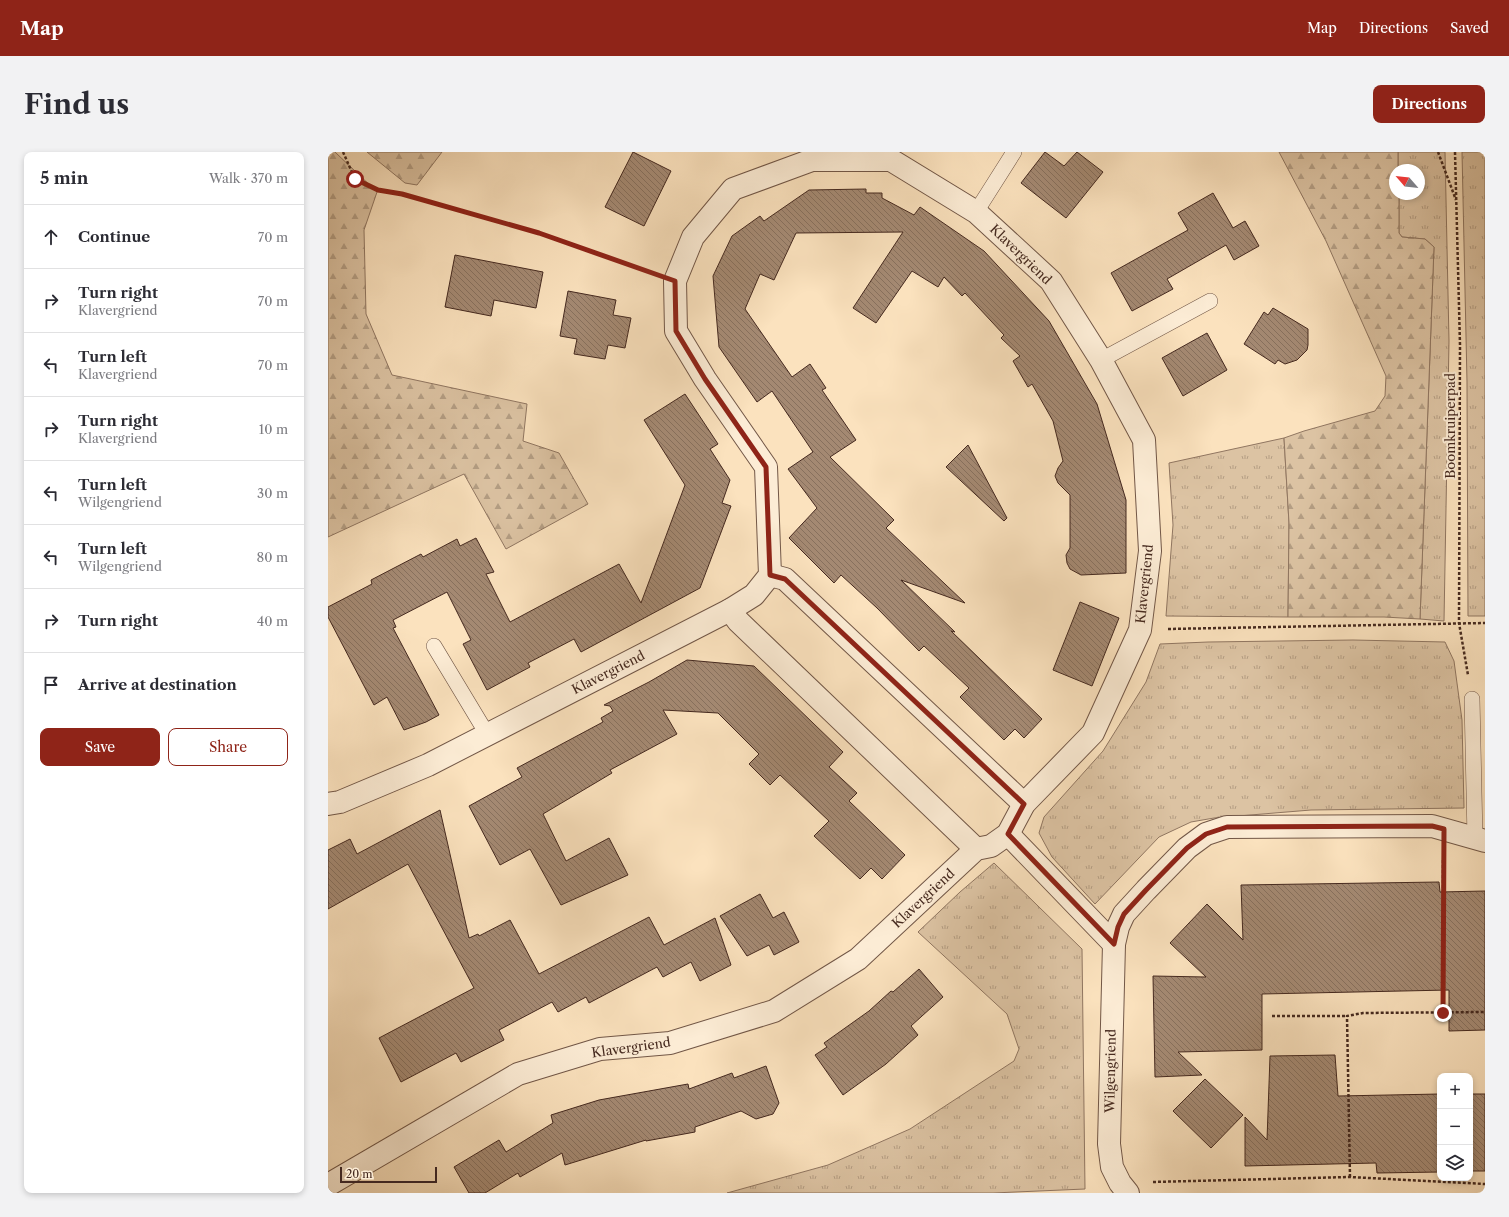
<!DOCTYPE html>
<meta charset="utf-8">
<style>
body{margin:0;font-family:"Libre Caslon Text",serif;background:#f2f2f3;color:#2b2b33}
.controls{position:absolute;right:12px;bottom:12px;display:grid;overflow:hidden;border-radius:8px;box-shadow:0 2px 6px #0003}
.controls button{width:36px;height:36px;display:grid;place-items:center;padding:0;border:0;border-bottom:1px solid #e1e1e2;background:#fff;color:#2b2b33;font:20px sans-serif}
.compass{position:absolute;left:1061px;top:12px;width:36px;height:36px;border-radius:50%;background:#fff;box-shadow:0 2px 6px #0003;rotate:298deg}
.scale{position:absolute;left:12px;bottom:10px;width:97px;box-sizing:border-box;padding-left:4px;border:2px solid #45291f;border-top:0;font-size:11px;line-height:14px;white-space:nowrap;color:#45291f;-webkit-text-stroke:3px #fcecd5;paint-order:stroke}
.stop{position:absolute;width:12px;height:12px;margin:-9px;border:3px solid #8f2418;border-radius:50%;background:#fff}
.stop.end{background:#8f2418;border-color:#fff;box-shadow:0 1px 4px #0008}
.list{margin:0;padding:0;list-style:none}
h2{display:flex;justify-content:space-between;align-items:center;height:52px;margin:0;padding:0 16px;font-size:17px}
h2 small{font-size:13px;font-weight:400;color:#7c7c81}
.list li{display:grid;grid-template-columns:26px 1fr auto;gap:12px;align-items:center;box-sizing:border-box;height:64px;padding:0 16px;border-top:1px solid #e1e1e2}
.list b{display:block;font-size:15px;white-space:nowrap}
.list p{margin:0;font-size:13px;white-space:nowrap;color:#7c7c81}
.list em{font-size:13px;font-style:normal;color:#7c7c81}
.actions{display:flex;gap:8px;padding:12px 16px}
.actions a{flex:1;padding:9px 0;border:1px solid #8f2418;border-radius:8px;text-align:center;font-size:14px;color:#8f2418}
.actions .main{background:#8f2418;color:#fff}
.icon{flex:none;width:22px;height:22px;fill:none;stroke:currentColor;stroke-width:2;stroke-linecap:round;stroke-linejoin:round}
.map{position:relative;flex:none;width:1157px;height:1041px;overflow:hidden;border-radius:8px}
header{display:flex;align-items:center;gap:24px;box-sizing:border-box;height:56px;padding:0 20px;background:#8f2418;color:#fff}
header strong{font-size:19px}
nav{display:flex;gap:22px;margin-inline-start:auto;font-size:14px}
.intro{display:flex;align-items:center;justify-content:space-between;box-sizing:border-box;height:96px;padding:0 24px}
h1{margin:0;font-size:28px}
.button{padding:10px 18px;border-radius:8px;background:#8f2418;color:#fff;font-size:14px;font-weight:700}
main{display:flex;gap:24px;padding:0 24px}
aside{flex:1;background:#fff;border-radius:8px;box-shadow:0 2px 6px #0003}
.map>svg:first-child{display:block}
</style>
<header>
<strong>Map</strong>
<nav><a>Map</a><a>Directions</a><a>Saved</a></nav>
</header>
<div class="intro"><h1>Find us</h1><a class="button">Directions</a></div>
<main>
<aside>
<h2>5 min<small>Walk · 370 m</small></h2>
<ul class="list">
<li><svg class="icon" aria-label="ahead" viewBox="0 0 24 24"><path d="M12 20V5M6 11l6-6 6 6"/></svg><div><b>Continue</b></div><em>70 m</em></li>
<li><svg class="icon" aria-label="right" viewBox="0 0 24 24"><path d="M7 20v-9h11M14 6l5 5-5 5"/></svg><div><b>Turn right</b><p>Klavergriend</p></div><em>70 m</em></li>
<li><svg class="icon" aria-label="left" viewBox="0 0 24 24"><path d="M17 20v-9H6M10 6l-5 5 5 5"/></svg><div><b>Turn left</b><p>Klavergriend</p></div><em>70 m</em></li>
<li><svg class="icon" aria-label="right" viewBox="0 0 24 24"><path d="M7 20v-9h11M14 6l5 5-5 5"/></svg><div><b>Turn right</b><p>Klavergriend</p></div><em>10 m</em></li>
<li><svg class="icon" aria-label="left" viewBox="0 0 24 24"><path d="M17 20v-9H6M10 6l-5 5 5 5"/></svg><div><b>Turn left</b><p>Wilgengriend</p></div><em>30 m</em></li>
<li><svg class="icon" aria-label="left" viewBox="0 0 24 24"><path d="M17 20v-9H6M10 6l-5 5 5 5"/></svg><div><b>Turn left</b><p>Wilgengriend</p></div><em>80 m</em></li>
<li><svg class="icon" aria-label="right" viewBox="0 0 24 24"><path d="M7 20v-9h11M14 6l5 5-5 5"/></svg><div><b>Turn right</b></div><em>40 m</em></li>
<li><svg class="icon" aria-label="arrive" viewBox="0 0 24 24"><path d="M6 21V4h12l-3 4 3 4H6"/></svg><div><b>Arrive at destination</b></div></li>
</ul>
<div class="actions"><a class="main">Save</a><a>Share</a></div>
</aside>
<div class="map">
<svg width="1157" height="1041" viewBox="0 0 1157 1041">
<defs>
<pattern id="grass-tufts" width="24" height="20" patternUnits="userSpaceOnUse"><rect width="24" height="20" fill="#dcc3a3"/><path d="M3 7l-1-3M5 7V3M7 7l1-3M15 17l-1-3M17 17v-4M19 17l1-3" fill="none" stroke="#b49e84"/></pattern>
<pattern id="forest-firs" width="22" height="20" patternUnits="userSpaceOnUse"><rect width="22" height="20" fill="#dcc3a3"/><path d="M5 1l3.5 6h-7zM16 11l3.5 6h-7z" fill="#b49e84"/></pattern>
<pattern id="building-back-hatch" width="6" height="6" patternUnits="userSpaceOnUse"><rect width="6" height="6" fill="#a48972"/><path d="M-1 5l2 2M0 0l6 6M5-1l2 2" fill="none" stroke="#87705d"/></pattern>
</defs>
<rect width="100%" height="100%" fill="#fbe2be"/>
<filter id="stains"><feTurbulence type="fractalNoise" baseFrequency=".005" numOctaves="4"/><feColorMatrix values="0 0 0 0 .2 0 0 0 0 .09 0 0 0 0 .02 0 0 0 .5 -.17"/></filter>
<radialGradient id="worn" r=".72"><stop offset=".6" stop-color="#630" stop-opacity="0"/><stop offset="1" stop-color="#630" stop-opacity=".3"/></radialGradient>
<g fill="url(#grass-tufts)" stroke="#907661">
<path d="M1070,0H1117L1121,189L1116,469L1092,467L1106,95L1097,87L1074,85L1071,81V42H1091V18H1070Z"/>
<path d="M1134,0H1157V464H1140L1139,230Z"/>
<path d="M956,286L961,371L960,465L838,464L845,373L841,311Z"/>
<path d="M1025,488L1117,490L1126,509L1134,568L1136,656L983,658L886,666L863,670L831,685L767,752L724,705L711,681L716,665L775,599L818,530L832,492L880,490Z"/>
<path d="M666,711L754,797L757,1037L665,1041H399L500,1013L582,977L686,909L691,897L679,862L590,780L632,740Z"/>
</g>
<g fill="url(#forest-firs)" stroke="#907661">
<path d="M0,0H7L49,40L36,78L38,162L64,223L199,252L195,289L231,301L260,352L178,397L136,322L0,385Z"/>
<path d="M39,0H114L89,33L77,31Z"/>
<path d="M951,0H1070V18H1067V42H1071V81L1074,85L1097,87L1106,95L1092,467L1056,465H960L961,371L956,286L976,279L1047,259L1057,244L1058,224L998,89Z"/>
</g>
<g fill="url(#building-back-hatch)" stroke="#45291f">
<path d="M305,0L343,19L316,74L277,55Z"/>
<path d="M717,0L736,14L749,0L775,20L738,66L693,31Z"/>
<path d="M538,37V41H554V46L586,63L592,55L656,99L721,169L769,252L798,348V421L753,423L742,417L739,411L738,403L742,396V343L730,331L727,324L730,316L735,309L725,269L704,232L700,235L685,209L692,204L673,186L676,183L637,141L634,144L616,125L610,135L584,119L548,171L525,156L575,80L468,81L446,128L432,122L417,157L464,225L482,212L498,236L494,238L528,288L502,305L566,368L558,376L637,451L573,428L627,480L623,479L714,567L696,586L687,577L676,588L632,545L641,536L596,494L591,499L549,456L513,423L506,431L461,386L489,356L460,317L485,300L444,239L429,250L391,195L385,124L404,84L432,64L436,69L481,38Z"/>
<path d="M885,41L905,76L917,69L931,94L906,108L898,93L839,127L845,137L804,159L783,121L860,78L850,61Z"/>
<path d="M127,103L215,120L208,156L166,148L163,164L117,155Z"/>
<path d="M240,139L288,148L285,163L303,166L297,196L280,193L277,207L246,202L249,187L232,184Z"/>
<path d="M945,156L980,177V193L979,198L969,208L957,212L950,208L947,212L916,192L936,160L940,163Z"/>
<path d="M879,181L899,218L855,244L834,206Z"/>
<path d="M357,242L390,292L382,297L402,328L394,351L403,354L372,436L253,500L246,487L200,511L202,515L159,538L135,492L143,488L119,440L65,468L68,475L65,476L111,563L98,570L76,578L59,545L46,553L0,465V455L44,432L43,428L93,402L95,405L129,387L132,394L148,386L166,420L158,422L182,470L291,412L313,451L357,333L316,268Z"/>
<path d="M640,293L679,366L676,369L618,315Z"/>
<path d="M752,450L791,466L764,534L725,518Z"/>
<path d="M359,508L426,514L515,600L501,615L529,641L521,649L577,703L554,727L543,716L532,727L486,684L501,669L452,623L442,633L421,612L431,602L390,561L335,558L349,582L282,618L284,621L215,662L238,709L281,686L300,723L233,753L202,697L172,713L141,654L194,625L189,616L275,570L273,566L285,559L282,554L276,553L321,530Z"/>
<path d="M112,658L141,786L150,782L151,784L182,768L211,822L321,765L336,793L387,766L403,813L372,829L363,810L335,825L329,815L261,851L258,845L230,860L224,850L171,878L176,888L133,910L128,901L73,930L51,886L146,836L80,712L0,757V698L22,687L29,702Z"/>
<path d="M1111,730L1112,740L1157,739V878L1121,879V838L934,842V898L850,900L874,923L827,925L825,824L878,825L842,791L879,752L915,788L913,733Z"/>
<path d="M432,742L445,766L456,760L471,790L446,803L441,793L419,804L392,764Z"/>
<path d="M591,817L615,845L583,874L590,883L558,912L515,943L487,903L499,895L496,891L541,859L563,839L565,840Z"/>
<path d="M1007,903L1010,944L1112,942V1020L1049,1021L1048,1011L917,1014V965L939,988L942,904Z"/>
<path d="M438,914L451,951L445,962L428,967L413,959L367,975V980L318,989V988L237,1013L234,1001L192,1025L190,1021L157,1041H141L126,1015L171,988L178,1000L225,971L223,963L271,948L360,932L361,937L404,921L406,926Z"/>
<path d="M877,927L915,963L883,996L845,959Z"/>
<rect x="1142" y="942" width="15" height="77"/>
</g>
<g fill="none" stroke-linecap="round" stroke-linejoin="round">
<defs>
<g id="lane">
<path d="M648,60L686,0"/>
<path d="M773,208L882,149"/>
<path d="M106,494L159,582"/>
<path d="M1144,547L1147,686"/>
</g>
<g id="street">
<path d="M442,423L457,427L696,652"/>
<path d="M402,458L410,469L648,697"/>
<path d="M0,652L12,650L100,613L402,458L426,443L442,423L438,315L377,227L348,179L347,129L365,85L405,37L484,8H563L648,60L723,129L773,208L816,288L822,399L812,478L765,581L696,652L680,682L663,694L648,697L530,807L446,859L342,891L272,897L190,922L0,1033"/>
<path d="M680,682L786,792"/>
<path d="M800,1041L792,1031L784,1015L781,992L786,792L790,775L796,762L818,738L859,696L878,682L899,675L1104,674L1157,689"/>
</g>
</defs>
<use href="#lane" stroke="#725747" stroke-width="16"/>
<use href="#street" stroke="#725747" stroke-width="24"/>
<g stroke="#45291f" stroke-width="2.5" stroke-dasharray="3 2" stroke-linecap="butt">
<path d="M15,0L27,27L50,38L74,42L211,81L322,120"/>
<path d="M1110,0L1128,48"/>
<path d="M1127,0L1132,193L1131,471L1140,523"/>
<path d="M840,477L1157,471"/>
<path d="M1115,861V706"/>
<path d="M944,864H1019"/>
<path d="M1022,1025L1019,864L1035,861L1157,860"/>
<path d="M825,1030L1022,1025L1157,1032"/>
</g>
<use href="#lane" stroke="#fcecd5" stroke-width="15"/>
<use href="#street" stroke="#fcecd5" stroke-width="22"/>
</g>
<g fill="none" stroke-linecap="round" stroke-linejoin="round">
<path stroke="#8f2418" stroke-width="5" d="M27,27L50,38L74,42L211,81L347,129L348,179L377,227L438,315L442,423L457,427L696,652L680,682L786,792L790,775L796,762L818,738L859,696L878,682L899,675L1104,674L1116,677L1115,861"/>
</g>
<g text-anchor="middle" stroke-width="4" stroke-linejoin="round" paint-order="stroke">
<g font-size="13" fill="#45291f" stroke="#fcecd5">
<text transform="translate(693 102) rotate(44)" y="5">Klavergriend</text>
<text transform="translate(1122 274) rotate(-90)" y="5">Boomkruiperpad</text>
<text transform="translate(816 432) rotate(-84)" y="5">Klavergriend</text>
<text transform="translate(280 520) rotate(-27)" y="5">Klavergriend</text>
<text transform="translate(595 746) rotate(-43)" y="5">Klavergriend</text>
<text transform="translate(303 895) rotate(-8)" y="5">Klavergriend</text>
<text transform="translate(782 919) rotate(-89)" y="5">Wilgengriend</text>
</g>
</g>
<rect width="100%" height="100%" filter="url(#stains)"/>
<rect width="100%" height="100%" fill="url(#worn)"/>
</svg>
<div class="controls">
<button>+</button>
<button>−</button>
<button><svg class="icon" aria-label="layers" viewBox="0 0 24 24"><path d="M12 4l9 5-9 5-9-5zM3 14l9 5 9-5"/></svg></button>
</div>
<svg class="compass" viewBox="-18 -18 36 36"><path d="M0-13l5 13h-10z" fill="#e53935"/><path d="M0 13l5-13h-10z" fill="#7c7c81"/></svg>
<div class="scale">20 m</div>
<div class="stop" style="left:27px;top:27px"></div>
<div class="stop end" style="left:1115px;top:861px"></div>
</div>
</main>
